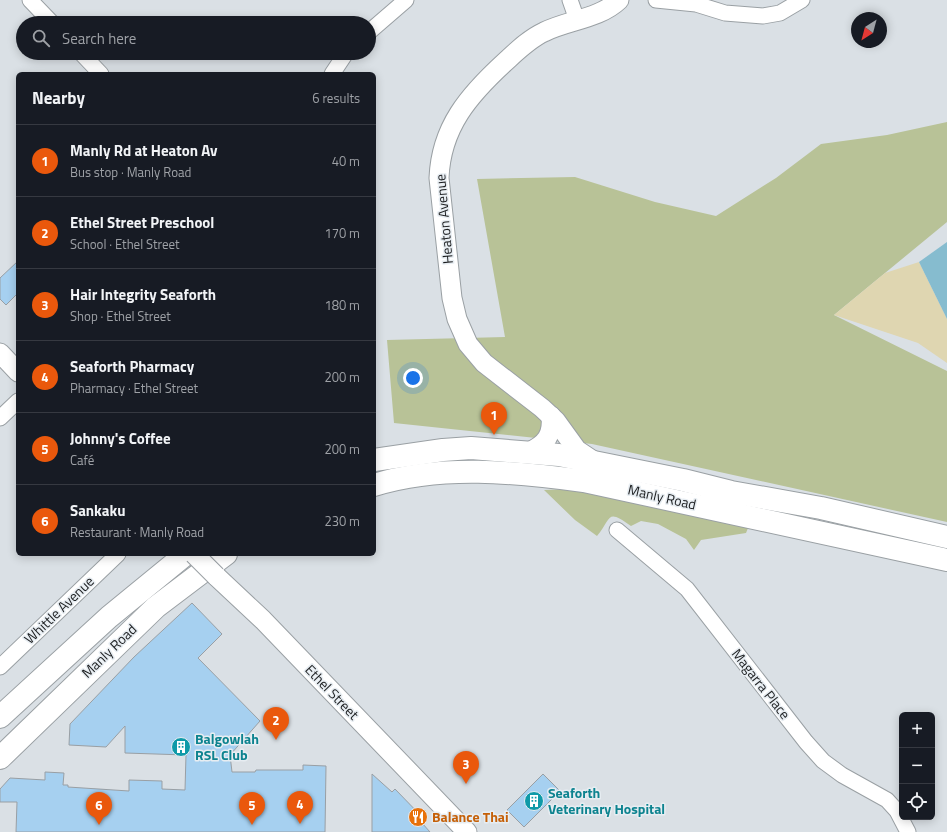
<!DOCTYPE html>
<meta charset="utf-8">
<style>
body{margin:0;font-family:"Titillium Web",sans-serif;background:#20242c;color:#f1f3f6}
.controls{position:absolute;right:12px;bottom:12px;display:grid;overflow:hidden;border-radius:6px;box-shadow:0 2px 10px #0003}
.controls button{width:36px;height:36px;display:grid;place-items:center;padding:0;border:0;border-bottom:1px solid #363941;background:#171b24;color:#f1f3f6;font:20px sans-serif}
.compass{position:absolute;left:851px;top:12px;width:36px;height:36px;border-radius:50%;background:#171b24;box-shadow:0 2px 10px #0003;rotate:216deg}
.you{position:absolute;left:413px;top:378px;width:14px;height:14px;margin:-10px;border:3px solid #fff;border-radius:50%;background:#1a73e8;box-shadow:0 0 0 6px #1a73e833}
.badge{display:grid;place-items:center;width:26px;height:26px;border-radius:50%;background:#ea580c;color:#fff;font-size:13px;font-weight:700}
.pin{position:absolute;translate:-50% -33px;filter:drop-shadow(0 1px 2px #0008)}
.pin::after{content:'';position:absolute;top:21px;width:14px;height:12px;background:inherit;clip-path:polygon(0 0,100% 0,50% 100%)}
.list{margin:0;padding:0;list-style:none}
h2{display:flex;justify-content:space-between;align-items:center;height:52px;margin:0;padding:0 16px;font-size:17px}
h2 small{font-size:13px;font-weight:400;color:#9ea1a6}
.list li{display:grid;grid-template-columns:26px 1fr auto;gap:12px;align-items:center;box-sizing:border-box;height:72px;padding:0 16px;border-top:1px solid #363941}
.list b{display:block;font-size:15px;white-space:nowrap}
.list p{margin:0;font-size:13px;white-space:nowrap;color:#9ea1a6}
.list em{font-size:13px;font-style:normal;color:#9ea1a6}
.icon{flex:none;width:22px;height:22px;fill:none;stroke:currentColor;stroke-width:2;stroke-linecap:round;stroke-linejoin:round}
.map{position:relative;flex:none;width:947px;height:832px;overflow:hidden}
.search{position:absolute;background:#171b24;box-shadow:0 2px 10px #0003;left:16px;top:16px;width:360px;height:44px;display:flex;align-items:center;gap:10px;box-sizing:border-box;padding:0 14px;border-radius:22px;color:#9ea1a6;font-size:15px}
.panel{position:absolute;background:#171b24;box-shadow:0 2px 10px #0003;left:16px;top:72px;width:360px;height:484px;border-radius:6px}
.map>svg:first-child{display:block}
</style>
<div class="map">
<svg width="947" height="832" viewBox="0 0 947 832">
<rect width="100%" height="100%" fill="#dae0e5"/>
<g fill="#b8c297">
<path d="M947,122V222L834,315L947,371V522L592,444L394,423L387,340L505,337L477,179L575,177L655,202L716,216L776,178L821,144L887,135Z"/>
<path d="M567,489L748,528L746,533L701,540L694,550L686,539L658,524L641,521L631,526C606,508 612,518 597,536L575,520L544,490Z"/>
</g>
<path fill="#dfd6b1" d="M919,262L947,319V363L918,343L834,315L885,273Z"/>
<path fill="#86bccf" d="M947,242V319L919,262Z"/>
<g fill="#a6d0f0" stroke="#999fa4">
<path d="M18,261V293L6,305L0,299V278Z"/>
<path d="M192,603L222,634L198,658L260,721L230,755L232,772H255L256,770H303V765L326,766L325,832H16L17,802H0V789L10,778L45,780V772L64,773L63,785H68V787L129,791V780L162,781V789L185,790L186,755L125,753V726L106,747L69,745L70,724L134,657Z"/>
<path d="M372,774L392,792L395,789L425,820L422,823L430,832H372Z"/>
<path d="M543,774L560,791L524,827L507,810Z"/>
</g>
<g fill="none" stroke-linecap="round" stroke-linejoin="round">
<defs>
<g id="minor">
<path d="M30,0L52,23"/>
<path d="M570,0L577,20"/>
<path d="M656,0L696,4L725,13L763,16L780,13L802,0"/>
<path d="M369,32L406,0"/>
<path d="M81,53L101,74"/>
<path d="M332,74L346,53"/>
<path d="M0,418L18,401"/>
<path d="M617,530L687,589L806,742L823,761L842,775L887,800L897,811L908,832"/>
<path d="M0,667L118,554"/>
</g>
<g id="tertiary">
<path d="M0,353L18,372"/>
<path d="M529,452C546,444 553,435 551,416"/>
<path d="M595,462L577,450L556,421L542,408L484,363L468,344L457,319L452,298L439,178C441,127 469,95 505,62C517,51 529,39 544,32C568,20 599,19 619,0"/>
<path d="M216,576L263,620L467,832"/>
</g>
<g id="trunk">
<path d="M374,460L443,450L471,448L559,455L683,480L731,492L821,508L947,537"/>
<path d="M374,485C442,464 514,472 584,481L947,560"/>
<path d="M0,717L109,617L186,554"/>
<path d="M0,758L156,607L226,554"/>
</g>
</defs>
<use href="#minor" stroke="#9aa0a4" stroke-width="17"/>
<use href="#tertiary" stroke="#9aa0a4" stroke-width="21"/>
<use href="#trunk" stroke="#9aa0a4" stroke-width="24"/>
<use href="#minor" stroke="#fff" stroke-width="15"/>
<use href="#tertiary" stroke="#fff" stroke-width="19"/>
<use href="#trunk" stroke="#fff" stroke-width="22"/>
<defs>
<path id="tertiary-bridge" d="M194,554L216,576"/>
</defs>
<use href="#tertiary-bridge" stroke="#9aa0a4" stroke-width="21" stroke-linecap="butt"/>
<use href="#tertiary-bridge" stroke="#fff" stroke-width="19"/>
</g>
<defs>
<symbol id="building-disc" viewBox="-11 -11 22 22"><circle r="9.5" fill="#0f9aa8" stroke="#e7edf2"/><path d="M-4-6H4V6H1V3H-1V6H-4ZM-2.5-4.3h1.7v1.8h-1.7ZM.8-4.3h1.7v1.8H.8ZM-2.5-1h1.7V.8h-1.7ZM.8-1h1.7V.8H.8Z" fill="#fff"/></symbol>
<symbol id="restaurant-disc" viewBox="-11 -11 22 22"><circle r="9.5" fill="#e8710a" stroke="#e7edf2"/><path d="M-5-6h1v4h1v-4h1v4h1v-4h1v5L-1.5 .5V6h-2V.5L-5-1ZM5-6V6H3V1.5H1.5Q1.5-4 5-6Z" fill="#fff"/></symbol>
</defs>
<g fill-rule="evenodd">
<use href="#building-disc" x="170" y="736" width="22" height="22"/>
<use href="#building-disc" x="523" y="790" width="22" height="22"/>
<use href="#restaurant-disc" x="407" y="806" width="22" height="22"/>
</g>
<g text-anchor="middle" stroke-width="3" stroke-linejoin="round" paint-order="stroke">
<g font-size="14" fill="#1b1d1f" stroke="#e7edf2">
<text transform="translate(444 219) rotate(-95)" y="5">Heaton Avenue</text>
<text transform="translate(662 497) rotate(13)" y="5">Manly Road</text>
<text transform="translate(59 610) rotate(-44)" y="5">Whittle Avenue</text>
<text transform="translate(109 651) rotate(-44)" y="5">Manly Road</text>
<text transform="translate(761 684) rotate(52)" y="5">Magarra Place</text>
<text transform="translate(332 692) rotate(46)" y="5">Ethel Street</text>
</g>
<g font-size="14" font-weight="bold" fill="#0d838f" stroke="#e7edf2" text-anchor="start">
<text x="195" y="744">Balgowlah<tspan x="195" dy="16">RSL Club</tspan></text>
<text x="548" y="798">Seaforth<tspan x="548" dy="16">Veterinary Hospital</tspan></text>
</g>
<g font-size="14" font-weight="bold" fill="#c56008" stroke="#e7edf2" text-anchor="start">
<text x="432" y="822">Balance Thai</text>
</g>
</g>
</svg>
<div class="controls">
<button>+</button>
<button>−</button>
<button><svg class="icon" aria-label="locate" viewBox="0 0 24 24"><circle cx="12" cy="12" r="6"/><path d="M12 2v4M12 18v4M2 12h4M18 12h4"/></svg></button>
</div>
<svg class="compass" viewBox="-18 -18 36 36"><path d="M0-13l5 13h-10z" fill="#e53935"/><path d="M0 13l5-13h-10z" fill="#9ea1a6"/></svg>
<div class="you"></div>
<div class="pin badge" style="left:494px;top:435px">1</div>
<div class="pin badge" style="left:276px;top:740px">2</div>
<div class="pin badge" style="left:466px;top:784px">3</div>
<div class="pin badge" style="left:300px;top:824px">4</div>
<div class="pin badge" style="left:252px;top:825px">5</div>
<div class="pin badge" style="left:99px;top:825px">6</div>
<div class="search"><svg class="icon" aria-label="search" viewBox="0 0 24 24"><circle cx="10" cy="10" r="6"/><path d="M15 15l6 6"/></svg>Search here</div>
<section class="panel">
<h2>Nearby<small>6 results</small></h2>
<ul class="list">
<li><span class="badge">1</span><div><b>Manly Rd at Heaton Av</b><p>Bus stop · Manly Road</p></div><em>40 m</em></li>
<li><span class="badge">2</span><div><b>Ethel Street Preschool</b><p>School · Ethel Street</p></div><em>170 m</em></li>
<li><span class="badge">3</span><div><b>Hair Integrity Seaforth</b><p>Shop · Ethel Street</p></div><em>180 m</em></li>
<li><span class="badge">4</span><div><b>Seaforth Pharmacy</b><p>Pharmacy · Ethel Street</p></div><em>200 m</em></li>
<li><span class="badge">5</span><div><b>Johnny's Coffee</b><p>Café</p></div><em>200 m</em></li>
<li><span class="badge">6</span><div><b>Sankaku</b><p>Restaurant · Manly Road</p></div><em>230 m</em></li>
</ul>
</section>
</div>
